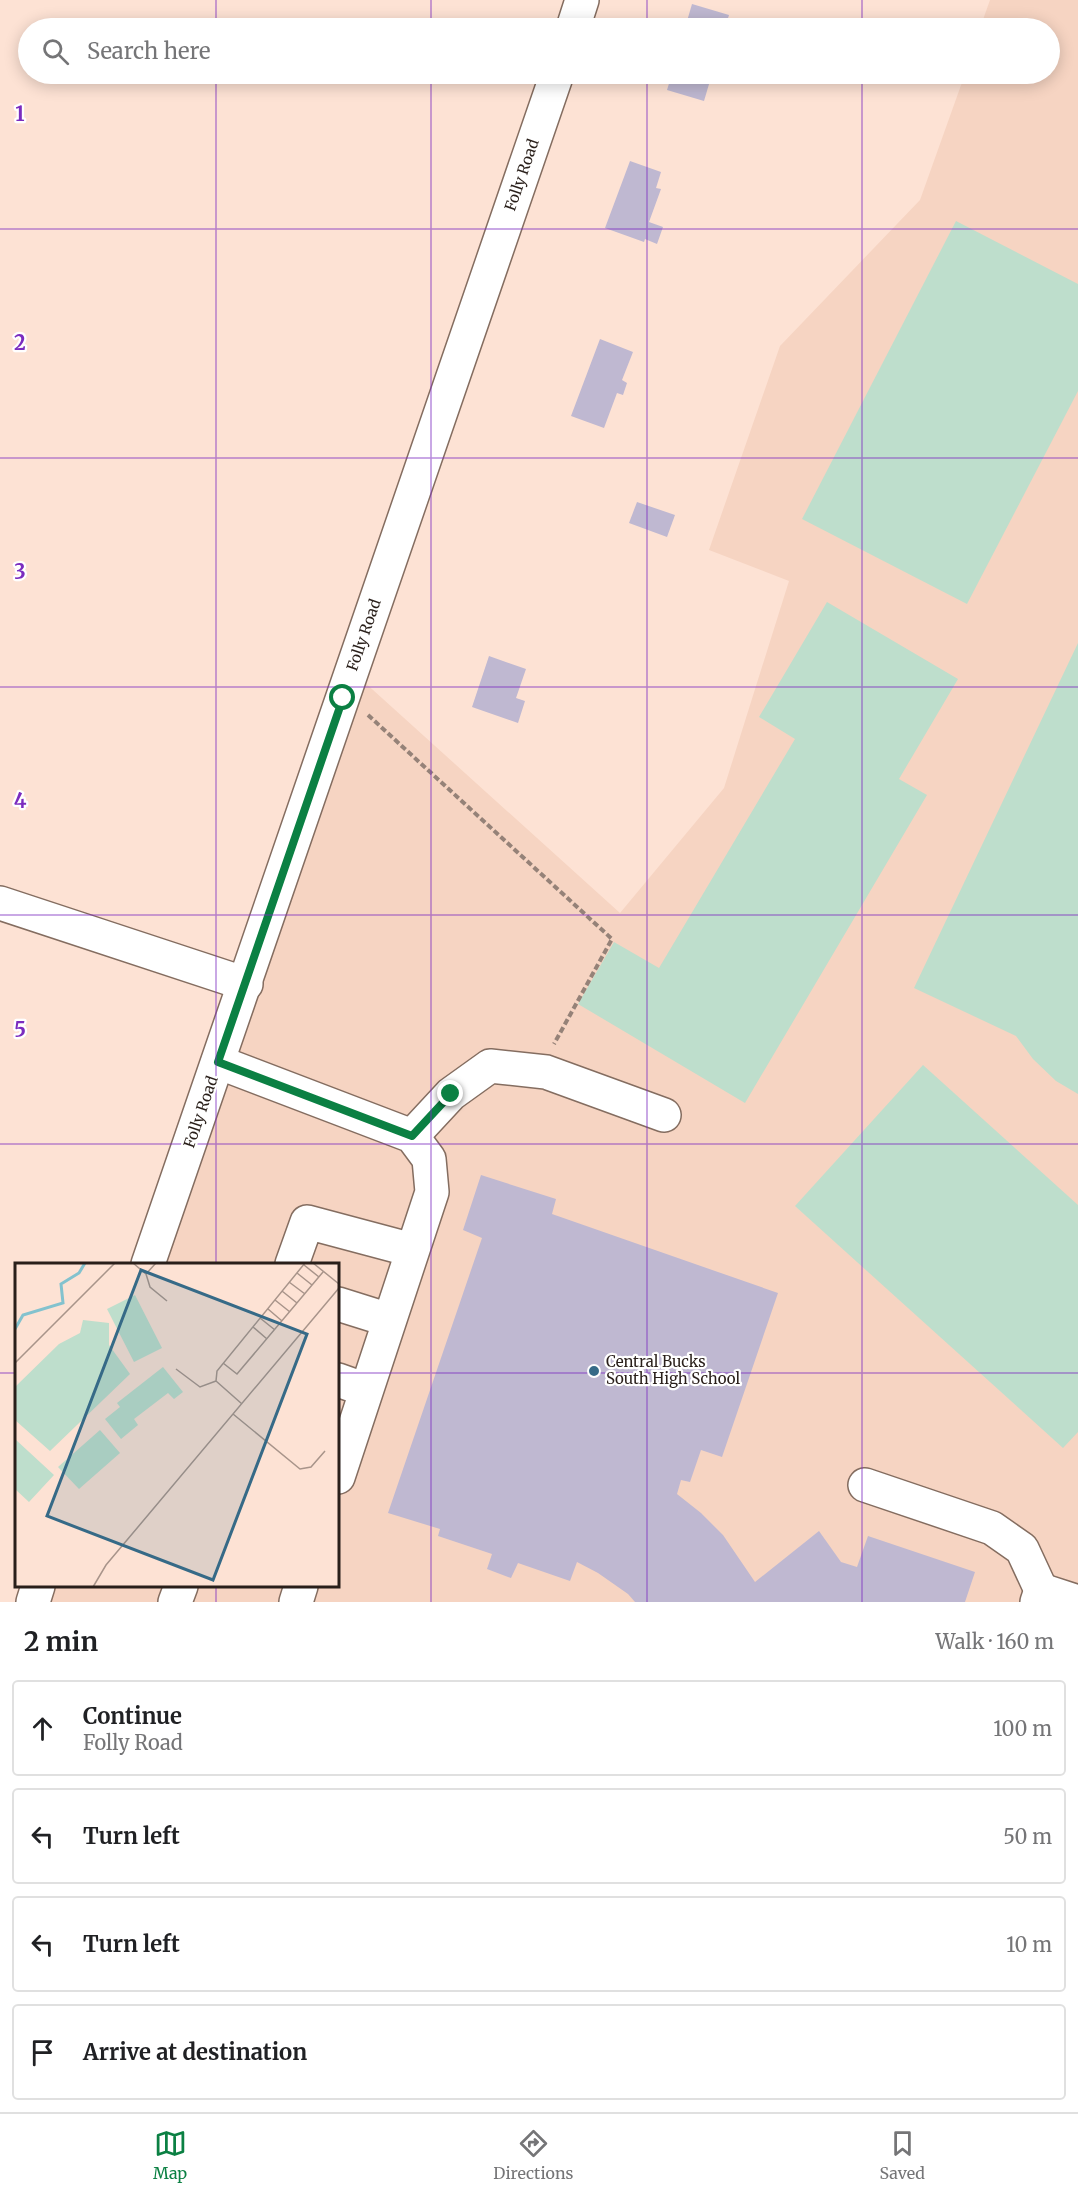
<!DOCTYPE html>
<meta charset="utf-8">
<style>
body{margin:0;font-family:Merriweather,serif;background:#f6f6f6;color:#202124}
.stop{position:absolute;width:18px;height:18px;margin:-14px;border:4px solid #0b8043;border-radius:50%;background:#fff}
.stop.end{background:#0b8043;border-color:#fff;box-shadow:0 2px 6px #0008}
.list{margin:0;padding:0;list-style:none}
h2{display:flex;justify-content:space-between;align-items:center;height:78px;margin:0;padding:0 24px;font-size:26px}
h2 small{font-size:20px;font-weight:400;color:#757577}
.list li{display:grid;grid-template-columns:39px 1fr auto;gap:18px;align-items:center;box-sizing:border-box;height:96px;margin:0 12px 12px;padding:0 12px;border:2px solid #e0e0e0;border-radius:6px}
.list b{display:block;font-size:22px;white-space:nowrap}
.list p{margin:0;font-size:20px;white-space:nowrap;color:#757577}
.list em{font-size:20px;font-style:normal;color:#757577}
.icon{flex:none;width:33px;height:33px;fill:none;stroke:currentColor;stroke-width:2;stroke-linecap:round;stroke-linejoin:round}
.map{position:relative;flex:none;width:1078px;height:1602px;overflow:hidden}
.search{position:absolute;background:#fff;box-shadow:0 3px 15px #0003;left:18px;right:18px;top:18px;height:66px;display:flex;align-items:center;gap:15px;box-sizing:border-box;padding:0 21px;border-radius:33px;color:#757577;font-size:22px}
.sheet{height:510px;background:#fff}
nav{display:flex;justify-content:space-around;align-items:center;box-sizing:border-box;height:84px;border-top:2px solid #e0e0e0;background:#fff;font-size:16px;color:#757577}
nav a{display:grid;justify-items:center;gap:3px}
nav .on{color:#0b8043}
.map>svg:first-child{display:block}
</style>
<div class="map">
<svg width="1078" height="1602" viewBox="0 0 1078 1602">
<rect width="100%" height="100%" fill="#fde2d4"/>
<path fill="#f6d4c2" d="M990,0H1078V1602H33L38,1586H338V1264H148L352,671L620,913L724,788L789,581L709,550L780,346L920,200L965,74H1050V28H980Z"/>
<g fill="#bedecc">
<path d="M956,221L1078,284V391L967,604L802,519Z"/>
<path d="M827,602L958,679L899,779L927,795L745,1103L578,1004L614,942L659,968L795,739L759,717Z"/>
<path d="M1078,643V1094L1056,1081L1033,1059L1016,1036L914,988Z"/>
<path d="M923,1065L1078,1205V1432L1063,1448L795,1206Z"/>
</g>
<g fill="#bfb8d1">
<path d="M692,4L729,15L725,28H685Z"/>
<path d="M672,74H725L724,78L712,74L704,101L667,90Z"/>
<path d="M630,161L661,172L656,188L661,189L649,222L663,227L657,244L645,239L644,242L605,228Z"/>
<path d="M600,339L633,352L622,380L627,383L623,395L617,393L604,428L571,416Z"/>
<path d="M637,502L675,515L667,537L629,523Z"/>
<path d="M489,656L526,669L516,698L525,701L518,723L472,707Z"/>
<path d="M481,1175L556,1199L552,1214L778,1293L722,1457L701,1450L690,1482L681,1480L677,1494L701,1513L723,1535L755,1582L819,1531L841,1562L857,1567L868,1536L975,1572L965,1602H635L628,1594L598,1573L577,1562L570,1581L518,1563L511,1578L487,1569L492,1554L438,1536L440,1529L388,1513L482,1238L463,1230Z"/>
</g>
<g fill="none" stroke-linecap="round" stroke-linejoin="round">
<defs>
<g id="minor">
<path d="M573,28L582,0"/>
<path d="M0,903L246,984"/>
<path d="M218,1062L412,1136L429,1159L432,1192L338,1477"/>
<path d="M412,1136L451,1094L490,1066L546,1072L664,1115"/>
<path d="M148,1264L557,74"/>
<path d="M292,1264L307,1222L412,1250"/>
<path d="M338,1304L389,1320"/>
<path d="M338,1380L366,1390"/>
<path d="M865,1485L992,1528L1022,1549L1041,1590"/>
<path d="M33,1602L38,1586"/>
<path d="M175,1602L181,1586"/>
<path d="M296,1602L301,1586"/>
<path d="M1037,1602L1041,1590L1078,1602"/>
</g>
</defs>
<use href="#minor" stroke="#846d60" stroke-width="36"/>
<path stroke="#958278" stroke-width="4" stroke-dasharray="6 3" stroke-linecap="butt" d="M368,715L612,939L554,1044"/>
<use href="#minor" stroke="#fff" stroke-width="33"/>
</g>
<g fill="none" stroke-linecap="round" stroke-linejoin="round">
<path stroke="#0b8043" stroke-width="8" d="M343,698L218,1062L412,1136L451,1094"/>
</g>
<path fill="none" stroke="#7b2cbf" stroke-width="1.5" stroke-opacity="0.55" d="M216,0V28M431,0V28M647,0V28M862,0V28M216,74V1264M431,74V1602M647,74V1602M862,74V1602M0,229H1078M0,458H1078M0,687H1078M0,915H1078M0,1144H1078M0,1373H16M338,1373H1078M216,1586V1602"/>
<circle fill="#366a87" stroke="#fff" stroke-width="2" cx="594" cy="1371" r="6"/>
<g text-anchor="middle" stroke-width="4.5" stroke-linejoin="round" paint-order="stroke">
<g font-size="15" fill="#291f1a" stroke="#fff">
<text transform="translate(522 175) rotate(-71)" y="5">Folly Road</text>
<text transform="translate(364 635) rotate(-71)" y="5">Folly Road</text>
<text transform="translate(201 1112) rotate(-71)" y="5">Folly Road</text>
</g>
<g font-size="15" fill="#291f1a" stroke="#fff" text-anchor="start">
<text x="606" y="1367">Central Bucks<tspan x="606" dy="17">South High School</tspan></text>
</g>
</g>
<g transform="translate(15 1263)">
<rect width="324" height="324" fill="#fde2d4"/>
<path d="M120,32L147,85L119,99L92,46ZM68,57L94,60V82L115,111L35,188L0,157V124L44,81L65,70ZM148,104L168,129L159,136L153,130L119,156L123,162L106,176L90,156L105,144L102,140ZM85,167L105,190L64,226L43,204ZM0,176L39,212L14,239L0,226Z" fill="#bedecc"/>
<path fill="none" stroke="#83c2ce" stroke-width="3" d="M0,66L8,52L48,40L46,21L64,10L70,0"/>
<path fill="none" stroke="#a8948a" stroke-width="1.5" d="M118,0L131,11L141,0M298,0L324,21M289,2L304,14M282,10L297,22M131,11L135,24L152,38M274,19L290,31M267,28L282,40M260,37L275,49M253,46L267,58M245,55L260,67M238,64L252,76M0,100L100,0M208,100L222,111L308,9M161,106L185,124L201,118M227,141L201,118L202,108L290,0M218,151L285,206L296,204L310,188M78,324L91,302L324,25"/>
<path fill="#366a87" fill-opacity="0.15" stroke="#366a87" stroke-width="3" d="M126,7L292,71L198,317L32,253Z"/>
<rect width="324" height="324" fill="none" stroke="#291f1a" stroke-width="3"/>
</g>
<g font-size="20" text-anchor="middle" font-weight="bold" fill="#7b2cbf" stroke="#fff" stroke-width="4.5" stroke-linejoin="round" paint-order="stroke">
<text x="20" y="121">1</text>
<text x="20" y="350">2</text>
<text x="20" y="579">3</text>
<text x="20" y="808">4</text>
<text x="20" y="1037">5</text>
</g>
</svg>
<div class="stop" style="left:343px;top:698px"></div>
<div class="stop end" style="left:451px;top:1094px"></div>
<div class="search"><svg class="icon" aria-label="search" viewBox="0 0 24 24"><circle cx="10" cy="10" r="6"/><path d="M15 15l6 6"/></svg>Search here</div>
</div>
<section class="sheet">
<h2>2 min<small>Walk · 160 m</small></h2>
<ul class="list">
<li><svg class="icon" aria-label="ahead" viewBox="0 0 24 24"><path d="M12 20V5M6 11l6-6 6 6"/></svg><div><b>Continue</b><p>Folly Road</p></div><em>100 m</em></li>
<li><svg class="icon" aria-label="left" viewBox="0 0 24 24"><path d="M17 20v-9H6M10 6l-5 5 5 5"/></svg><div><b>Turn left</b></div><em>50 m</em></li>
<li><svg class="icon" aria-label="left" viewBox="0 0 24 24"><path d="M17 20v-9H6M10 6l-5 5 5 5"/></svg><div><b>Turn left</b></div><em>10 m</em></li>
<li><svg class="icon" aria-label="arrive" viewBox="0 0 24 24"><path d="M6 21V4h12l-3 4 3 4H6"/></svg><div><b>Arrive at destination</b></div></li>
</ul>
</section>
<nav>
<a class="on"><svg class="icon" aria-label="map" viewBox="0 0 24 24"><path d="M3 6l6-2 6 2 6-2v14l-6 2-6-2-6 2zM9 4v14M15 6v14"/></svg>Map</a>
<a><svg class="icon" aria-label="directions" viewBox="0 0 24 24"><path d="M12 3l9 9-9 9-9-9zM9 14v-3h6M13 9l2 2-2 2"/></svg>Directions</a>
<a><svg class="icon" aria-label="saved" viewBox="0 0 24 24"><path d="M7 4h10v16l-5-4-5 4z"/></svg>Saved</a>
</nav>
